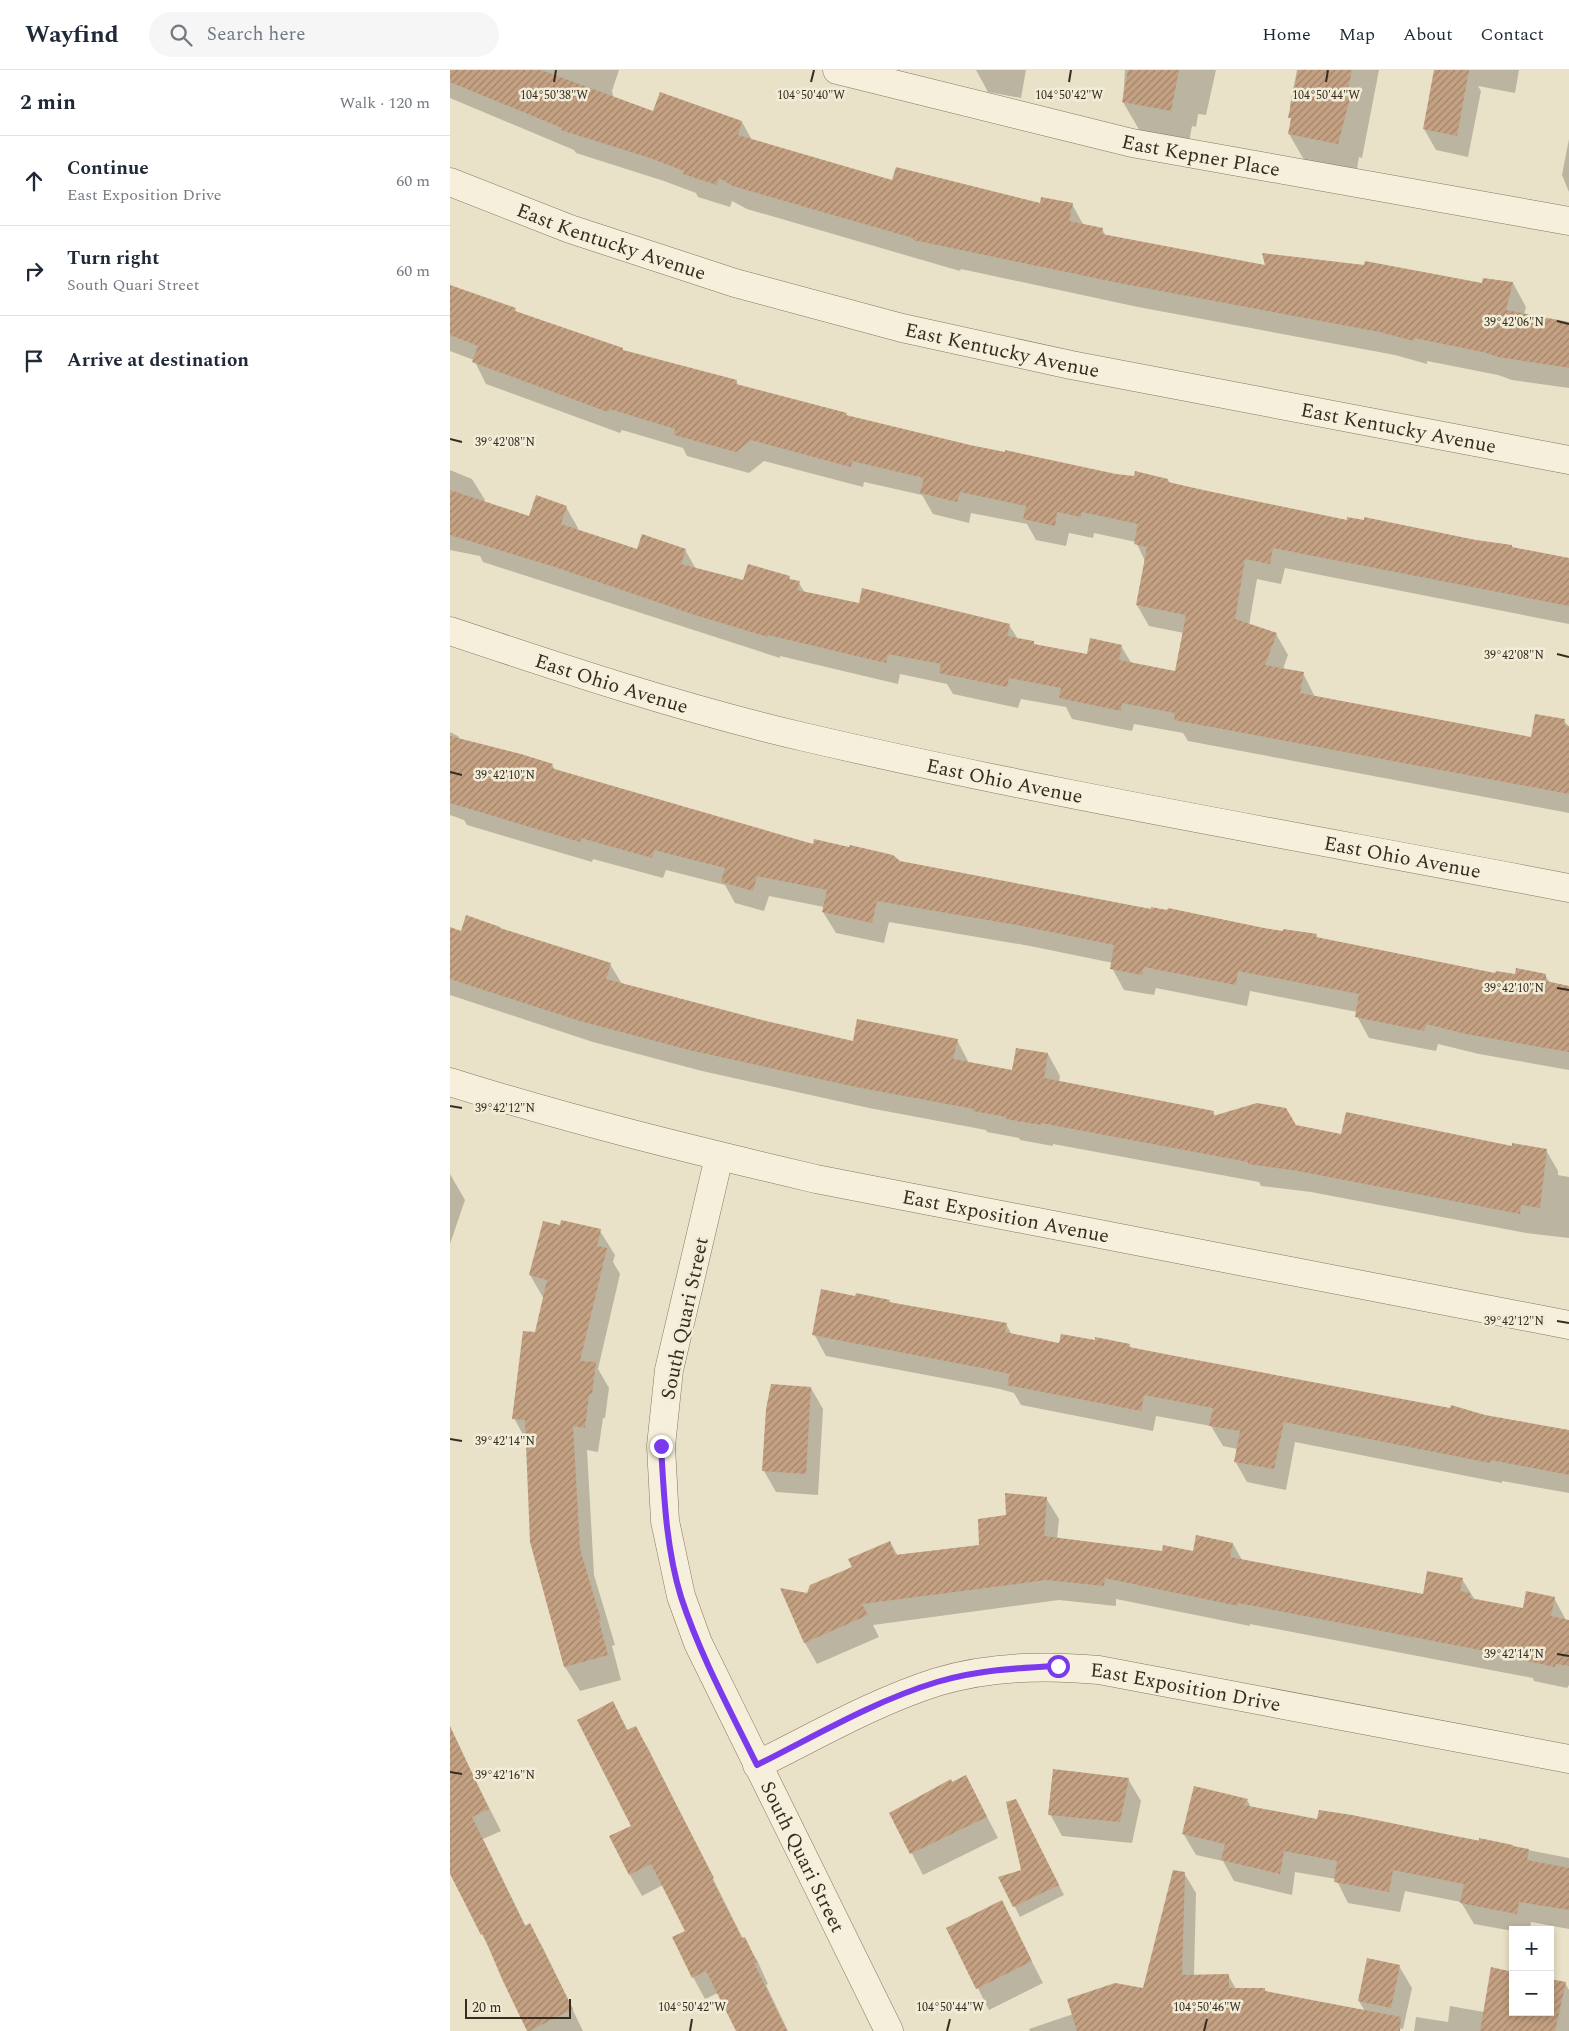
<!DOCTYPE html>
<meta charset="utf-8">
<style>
body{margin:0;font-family:Spectral,serif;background:#f6f6f7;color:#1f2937}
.controls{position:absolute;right:15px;bottom:15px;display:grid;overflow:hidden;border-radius:0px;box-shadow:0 2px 8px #0003}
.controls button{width:45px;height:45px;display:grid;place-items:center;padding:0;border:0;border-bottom:1px solid #e0e1e3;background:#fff;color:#1f2937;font:25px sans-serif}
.scale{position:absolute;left:15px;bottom:12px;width:106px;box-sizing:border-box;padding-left:5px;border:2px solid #362c21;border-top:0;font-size:14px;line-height:18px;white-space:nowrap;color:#362c21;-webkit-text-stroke:4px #f2ecd7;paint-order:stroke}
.stop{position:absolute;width:15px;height:15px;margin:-11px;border:4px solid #7c3aed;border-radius:50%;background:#fff}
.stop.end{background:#7c3aed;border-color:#fff;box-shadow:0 1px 5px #0008}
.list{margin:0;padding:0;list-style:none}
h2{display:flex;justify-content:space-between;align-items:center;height:65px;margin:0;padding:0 20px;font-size:21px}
h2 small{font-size:16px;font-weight:400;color:#747a83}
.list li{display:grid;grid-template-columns:32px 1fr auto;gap:15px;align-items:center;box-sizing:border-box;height:90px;padding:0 20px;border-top:1px solid #e0e1e3}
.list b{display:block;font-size:19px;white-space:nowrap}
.list p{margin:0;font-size:16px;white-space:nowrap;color:#747a83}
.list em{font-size:16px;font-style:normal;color:#747a83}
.icon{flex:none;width:28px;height:28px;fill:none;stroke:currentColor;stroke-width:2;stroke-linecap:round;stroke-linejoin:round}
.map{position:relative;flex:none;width:1119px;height:1961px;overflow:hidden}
header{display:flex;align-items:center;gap:30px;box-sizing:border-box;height:70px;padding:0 25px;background:#fff;border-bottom:1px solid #e0e1e3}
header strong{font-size:24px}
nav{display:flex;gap:28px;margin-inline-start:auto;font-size:18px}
.search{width:350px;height:45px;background:#f6f6f7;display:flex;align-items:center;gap:12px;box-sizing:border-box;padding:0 18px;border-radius:28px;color:#747a83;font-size:19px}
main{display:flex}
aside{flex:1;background:#fff}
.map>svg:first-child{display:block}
</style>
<header>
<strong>Wayfind</strong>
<div class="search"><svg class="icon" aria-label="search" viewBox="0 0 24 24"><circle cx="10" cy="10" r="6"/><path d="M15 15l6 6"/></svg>Search here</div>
<nav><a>Home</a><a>Map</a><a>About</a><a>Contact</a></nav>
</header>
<main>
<aside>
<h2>2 min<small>Walk · 120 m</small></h2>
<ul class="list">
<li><svg class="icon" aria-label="ahead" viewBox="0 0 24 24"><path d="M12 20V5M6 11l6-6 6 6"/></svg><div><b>Continue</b><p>East Exposition Drive</p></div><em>60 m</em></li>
<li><svg class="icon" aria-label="right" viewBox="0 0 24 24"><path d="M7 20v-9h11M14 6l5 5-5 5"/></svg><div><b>Turn right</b><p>South Quari Street</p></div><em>60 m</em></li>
<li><svg class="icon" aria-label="arrive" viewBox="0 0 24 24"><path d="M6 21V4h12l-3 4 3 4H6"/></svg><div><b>Arrive at destination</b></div></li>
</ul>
</aside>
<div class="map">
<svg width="1119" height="1961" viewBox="0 0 1119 1961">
<defs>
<pattern id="building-hatch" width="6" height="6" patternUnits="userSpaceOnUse" patternTransform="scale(1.25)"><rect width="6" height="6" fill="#c4a182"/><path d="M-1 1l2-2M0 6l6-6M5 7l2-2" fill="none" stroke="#a0836a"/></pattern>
</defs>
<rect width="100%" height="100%" fill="#eae2c8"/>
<g fill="#0003">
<path d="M0,0H169L162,21L164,29L203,42L292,52L302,70L443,112L591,134H622L634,156L652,159L656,166L817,197L1033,215L1063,213L1076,237L1074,244L1119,253V318L1062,310L1048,305L977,291V294L945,285L688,237L511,199L510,201L297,139L282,131L280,137L248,127L246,123L214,111L126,83L124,80L0,28Z"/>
<path d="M526,0H576L571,28L538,22Z"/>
<path d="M675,0H766L756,45L748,44L746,57L742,56L739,72L691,63L673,32Z"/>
<path d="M847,0H929L912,88L909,87L906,105L857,95L839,64L842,51L840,47V35Z"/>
<path d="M985,0H1069L1065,23L1028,16L1031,21L1018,87L986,80L974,59Z"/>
<path d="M1119,69V122L1112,105Z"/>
<path d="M0,218L172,279L174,281L286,311L289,316L396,344L397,347L520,376L666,405L718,410L720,413L898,452L1062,476L1063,479L1119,490V554L835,498L831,514L807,509L799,555L826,564L838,585L833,599L853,603L865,627L1082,668L1114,651L1119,657V743L738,671L733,663L684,654L682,661L622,649L616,637L571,629L568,638L503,624L497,614L450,604L448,614L330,586V588L33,492L30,486L0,480V400L22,409L35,430L34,432L80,447L116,437L128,458L127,461L188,481L235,480L246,499L294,512L339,507L341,511L349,513L355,523L409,535L559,555L568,569L583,573L585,575L638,586L671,576L682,594L726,603L734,563L699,556L687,535L695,491L686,472L644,463L643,468L619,463L616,476L586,470L577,454L521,443L519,453L483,444L472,425L414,412L413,417L314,391L299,403L237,386L233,378L172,360L170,363L36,314L24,290L0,281Z"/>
<path d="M0,662L8,666L11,670L102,695L106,701L364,775L702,840L814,860L866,866L868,868L1046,905H1095L1100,913L1119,917V1000L1029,984L988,974L986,981L919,968L907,946V942L800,921L797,936L706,918L704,925L674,920L662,898L663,893L580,876L439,852L434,873L386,863L373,842L374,837L319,826L314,841L285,833L275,815L216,800L213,808L143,789L142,792L17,755L14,750L0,745Z"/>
<path d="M0,858L12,862L49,858L160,894L172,914L316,952L404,973L507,970L519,993L563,1001L598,984L610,1006L609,1012L763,1042L766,1047L845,1056L892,1065L1096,1080L1108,1101V1105L1119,1107V1168L1076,1163L861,1122L811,1116L809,1112L603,1074V1076L570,1070L569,1068L537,1062L536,1060L419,1038L252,1001L143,972L0,925Z"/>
<path d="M0,1104L15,1130L0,1174Z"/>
<path d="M110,1157L150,1161L165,1185L163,1192L170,1204L148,1299L159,1318L155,1348H153L148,1382L137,1380L144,1505L165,1575L162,1576L171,1610L130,1621L115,1597L82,1472L77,1372L64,1348L94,1229L80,1205Z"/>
<path d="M406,1227L439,1231L441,1234L556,1254L562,1265L610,1274L646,1271L679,1275L682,1279L1119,1362V1423L1052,1411V1413L845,1372L836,1420L797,1412L785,1391L787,1379L773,1376L761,1356L706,1346L703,1361L571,1335L564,1323L550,1319L376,1286L364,1264Z"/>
<path d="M361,1318L373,1339L368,1425L326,1422L314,1401Z"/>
<path d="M596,1428L609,1449L607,1469L713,1482L744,1483L783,1474L792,1490L974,1526L1012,1509L1025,1530L1074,1540L1104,1528L1116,1550H1119V1615L1117,1618L1084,1611L1083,1608L800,1554V1556L666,1529V1536L609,1530L423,1555L429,1567L367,1594L355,1573L332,1520L358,1525L440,1472L448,1486L530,1476L557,1446Z"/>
<path d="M163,1633L178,1661L185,1657L198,1678L293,1869L307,1890L318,1914L316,1915L338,1961H288L268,1923L255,1929L243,1907L236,1862L213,1815L192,1826L180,1805L160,1767L182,1757Z"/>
<path d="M9,1678L51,1761L33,1769L76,1857L79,1855L92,1876L133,1961H79L0,1798V1682Z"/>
<path d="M516,1706L548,1768L473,1805L441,1743Z"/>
<path d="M678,1709L691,1731L682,1773L612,1766L600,1744Z"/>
<path d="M797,1730L801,1737L868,1750L902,1746L1119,1788V1859L1081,1852L1080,1860L1063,1861L1024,1854L1011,1832L955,1821L950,1842L898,1833L886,1809L845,1802L842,1825L784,1811L773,1791L746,1785L733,1763Z"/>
<path d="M571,1741L614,1825L570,1847L550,1808L573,1801Z"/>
<path d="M734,1803L746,1823L744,1906L778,1905L786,1919H814L817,1923L923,1961H580L579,1959L694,1920Z"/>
<path d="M551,1832L593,1913L539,1940L498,1859Z"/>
<path d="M949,1896L962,1918L953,1959L921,1952L909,1931Z"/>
<path d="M1115,1913L1119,1920V1961H964L966,1947L998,1952L1000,1936L1034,1942H1100Z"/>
</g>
<g fill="url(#building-hatch)">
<path d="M0,0H91L203,41L210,22L292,51L288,65L442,110L446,97L590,133L591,127L623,133L619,151L653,158L652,164L815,195L812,183L914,195L915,191L1032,213L1033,208L1063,212L1056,240L1119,252V298L1048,287L1033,282L964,268V271L930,262L674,214L463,170V168L283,116L269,108L267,115L233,104L234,101L200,88L111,60L112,58L0,12Z"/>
<path d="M678,0H729L721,41L672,32Z"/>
<path d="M848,0H902L896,28H900L888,74L838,64L841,48H838Z"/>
<path d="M984,0H1019L1007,66L973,59Z"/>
<path d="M0,215L66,238L65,241L173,278V280L287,310L286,314L397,343L396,345L520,375L555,382V380L666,404L684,406L685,401L718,409V412L753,420L897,450V447L914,450V447L1026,470L1062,475V477L1119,488V536L823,478L820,494L795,489L785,549L827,563L815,595L854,602L850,623L1081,667L1085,644L1115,649L1114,655L1119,656V724L724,650L725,643L672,633L671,641L609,628L611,618L559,608L557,617L489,603L491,594L438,584L436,593L318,565V567L245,545L102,496L0,465V420L79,446L86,425L117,436L111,454L187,479L192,464L236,479L231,494L293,510L298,494L340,506L339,509L350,511L347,520L409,533L412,518L560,554L557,566L584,571V574L637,584L640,568L672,575L669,590L725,601L736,545L686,535L697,477L684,474L688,454L632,442L631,447L607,442L605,456L573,449L576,436L510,422L507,432L470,423L474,408L402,391L401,397L301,370L286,382L224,365L225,359L160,339L158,342L22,292L28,276L0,265Z"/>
<path d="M0,666L71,684L103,694L101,698L363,774L364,769L399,777L400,775L443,785L450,791L701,839V837L717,840L718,838L814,858L833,861V859L867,864L866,867L1045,903L1046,901L1065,904L1066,898L1096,904V911L1119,916V982L1016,964L976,954L974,961L905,947L909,924L788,901L786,915L694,897L692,905L660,899L664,875L567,855L427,831L422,853L372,842L377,820L307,806L303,821L271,812L275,798L204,780L202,788L131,768L130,772L0,733Z"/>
<path d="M16,845L50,857V858L161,893L156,909L316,951L403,971L407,949L508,969L503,989L562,1000L566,978L598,983L594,1008L764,1041L763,1046L807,1033L836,1038L846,1055L891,1064L896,1042L1062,1076V1073L1097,1079L1090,1138L1071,1135L1070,1144L848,1101L798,1094V1092L591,1053V1055L556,1049L557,1047L523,1041L524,1039L406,1017L239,980L130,951L0,909V857L11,861Z"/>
<path d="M111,1150L151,1159L147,1176L157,1178L130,1291L146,1292L142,1324H139L135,1358L123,1356L130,1479L151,1550L149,1551L158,1585L114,1597L80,1472L75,1350L62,1349L73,1261L85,1262L97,1210L79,1205L93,1151L110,1155Z"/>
<path d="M371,1219L405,1226L406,1223L440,1230L439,1232L557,1253L555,1262L609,1273L611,1264L645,1270V1267L680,1274L679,1277L720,1285L1000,1338L1001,1335L1035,1345L1119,1360V1405L1041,1390L1040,1393L834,1352L824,1399L784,1392L790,1361L759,1356L763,1338L694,1325L691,1341L557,1315L560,1304L537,1299L362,1265Z"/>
<path d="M321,1314L361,1317L356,1404L312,1401L316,1339Z"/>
<path d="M555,1423L597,1427L594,1466L712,1481L713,1475L743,1481L746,1465L783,1473L780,1487L973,1524L977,1501L1013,1508L1010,1521L1020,1523V1528L1073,1538L1076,1521L1105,1527L1101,1546L1119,1550V1596L1106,1594L1105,1597L1071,1590V1588L788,1533V1536L655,1508L654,1516L596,1510L412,1534L418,1545L354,1573L330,1518L357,1523L360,1515L402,1497L398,1489L440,1471L445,1485L529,1475L528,1449L556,1445Z"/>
<path d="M163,1631L177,1660L186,1656L264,1808L262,1809L292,1868L295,1867L307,1892L304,1893L337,1961H286L256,1901L242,1908L222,1867L235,1861L201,1794L179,1805L159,1766L181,1756L127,1650Z"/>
<path d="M0,1656L39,1739L22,1747L75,1856L80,1853L123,1939L79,1961H77L52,1909L33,1864L31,1865L0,1804Z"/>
<path d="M603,1699L679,1708L670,1752L598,1745Z"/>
<path d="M516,1705L537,1747L460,1784L439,1743L501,1709L502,1712Z"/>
<path d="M744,1716L798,1729L793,1735L867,1749L869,1740L902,1745L1029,1771V1768L1063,1775V1776L1079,1779L1077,1790L1119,1798V1840L1069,1832L1067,1844L1010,1833L1014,1814L943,1800L939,1822L884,1812L887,1791L834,1781L830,1804L771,1790L775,1774L732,1764Z"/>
<path d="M566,1729L609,1815L563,1837L548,1807L571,1800L556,1732Z"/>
<path d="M723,1800L735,1802L732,1905L779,1904V1918H815V1921L951,1947L950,1961H627L617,1929L665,1913L693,1918Z"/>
<path d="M552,1830L582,1891L526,1919L496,1858Z"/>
<path d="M917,1888L950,1895L941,1938L908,1931Z"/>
<path d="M1041,1897L1063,1902V1942H1100V1909L1116,1912L1105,1961H1030Z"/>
</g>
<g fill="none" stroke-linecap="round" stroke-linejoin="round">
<defs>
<g id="minor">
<path id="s1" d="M387,0L682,73L1119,151"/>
<path id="s2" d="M0,112L120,159L285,213L452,258L621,295L1119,390"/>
<path id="s3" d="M0,561C117,600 234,639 354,667C607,726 864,769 1119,818"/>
<path id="s4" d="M269,1087L219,1300L211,1376L215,1451L231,1526L248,1573L439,1961"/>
<path id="s5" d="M307,1695C366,1666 424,1632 487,1612C539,1596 595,1595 649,1600L1119,1689"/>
</g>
<g id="tertiary">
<path id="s6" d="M0,1012C120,1050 243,1080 366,1109L1119,1255"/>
</g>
</defs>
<use href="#minor" stroke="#84755f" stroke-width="29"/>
<use href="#tertiary" stroke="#84755f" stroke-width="29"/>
<use href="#minor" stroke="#f6efdb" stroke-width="28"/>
<use href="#tertiary" stroke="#f6efdb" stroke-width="28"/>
</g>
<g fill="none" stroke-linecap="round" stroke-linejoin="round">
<path stroke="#7c3aed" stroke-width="6" d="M211,1376C214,1426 216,1478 231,1527C250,1585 280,1640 307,1695C365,1666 424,1631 487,1612C527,1600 567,1598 608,1596"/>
</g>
<path fill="none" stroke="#362c21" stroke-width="2" d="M104,12L106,0M361,12L364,0M619,12L621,0M876,12L878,0M1107,251L1119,254M0,369L12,372M1107,584L1119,587M0,702L12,705M1107,918L1119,920M0,1036L12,1038M1107,1251L1119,1253M0,1369L12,1371M1107,1584L1119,1586M0,1702L12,1704M240,1961L242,1949M497,1961L500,1949M754,1961L757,1949"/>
<g text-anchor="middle" stroke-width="5" stroke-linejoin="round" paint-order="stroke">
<g font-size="20" fill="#362c21" stroke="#f2ecd7">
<text dy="7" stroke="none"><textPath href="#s1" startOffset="374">East Kepner Place</textPath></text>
<text dy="7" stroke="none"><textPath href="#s2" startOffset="172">East Kentucky Avenue</textPath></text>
<text dy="7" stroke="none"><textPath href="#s2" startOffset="578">East Kentucky Avenue</textPath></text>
<text dy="7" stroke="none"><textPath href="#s2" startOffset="982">East Kentucky Avenue</textPath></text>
<text dy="7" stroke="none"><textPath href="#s3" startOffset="170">East Ohio Avenue</textPath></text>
<text dy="7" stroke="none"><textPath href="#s3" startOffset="575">East Ohio Avenue</textPath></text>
<text dy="7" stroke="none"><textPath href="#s3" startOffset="980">East Ohio Avenue</textPath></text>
<text dy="7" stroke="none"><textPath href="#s6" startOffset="572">East Exposition Avenue</textPath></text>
<text transform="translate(234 1248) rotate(-78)" y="7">South Quari Street</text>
<text dy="7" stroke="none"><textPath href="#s5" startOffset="450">East Exposition Drive</textPath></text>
<text dy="7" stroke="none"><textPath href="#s4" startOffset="735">South Quari Street</textPath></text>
</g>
</g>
<g font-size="12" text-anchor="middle" fill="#362c21" stroke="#f2ecd7" stroke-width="5" stroke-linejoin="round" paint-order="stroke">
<text x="104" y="29">104°50'38"W</text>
<text x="361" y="29">104°50'40"W</text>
<text x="619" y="29">104°50'42"W</text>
<text x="876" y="29">104°50'44"W</text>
<text x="1064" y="256">39°42'06"N</text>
<text x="55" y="376">39°42'08"N</text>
<text x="1064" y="589">39°42'08"N</text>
<text x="55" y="709">39°42'10"N</text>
<text x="1064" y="922">39°42'10"N</text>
<text x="55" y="1042">39°42'12"N</text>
<text x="1064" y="1255">39°42'12"N</text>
<text x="55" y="1375">39°42'14"N</text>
<text x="1064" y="1588">39°42'14"N</text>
<text x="55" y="1709">39°42'16"N</text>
<text x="242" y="1941">104°50'42"W</text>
<text x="500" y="1941">104°50'44"W</text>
<text x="757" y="1941">104°50'46"W</text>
</g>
</svg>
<div class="controls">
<button>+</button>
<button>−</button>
</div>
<div class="scale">20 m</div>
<div class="stop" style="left:608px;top:1596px"></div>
<div class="stop end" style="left:211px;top:1376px"></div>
</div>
</main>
